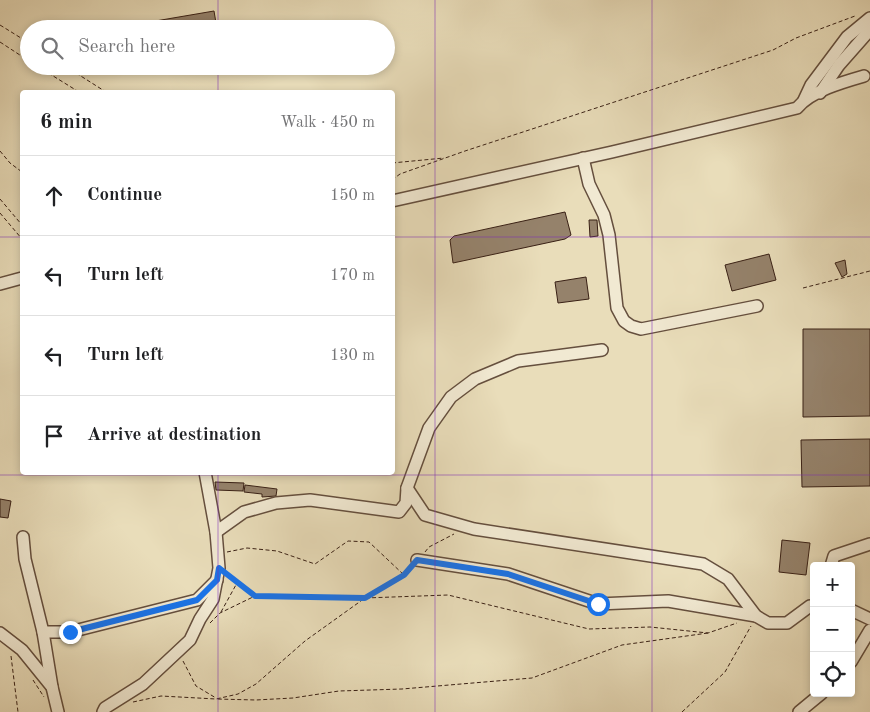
<!DOCTYPE html>
<meta charset="utf-8">
<style>
body{margin:0;font-family:"Old Standard TT",serif;background:#f2f2f2;color:#202124}
.controls{position:absolute;right:15px;bottom:15px;display:grid;overflow:hidden;border-radius:5px;box-shadow:0 2px 8px #0003}
.controls button{width:45px;height:45px;display:grid;place-items:center;padding:0;border:0;border-bottom:1px solid #e0e0e0;background:#fff;color:#202124;font:25px sans-serif}
.stop{position:absolute;width:15px;height:15px;margin:-11px;border:4px solid #1a73e8;border-radius:50%;background:#fff}
.stop.end{background:#1a73e8;border-color:#fff;box-shadow:0 1px 5px #0008}
.list{margin:0;padding:0;list-style:none}
h2{display:flex;justify-content:space-between;align-items:center;height:65px;margin:0;padding:0 20px;font-size:21px}
h2 small{font-size:16px;font-weight:400;color:#757577}
.list li{display:grid;grid-template-columns:32px 1fr auto;gap:15px;align-items:center;box-sizing:border-box;height:80px;padding:0 20px;border-top:1px solid #e0e0e0}
.list b{display:block;font-size:19px;white-space:nowrap}
.list em{font-size:16px;font-style:normal;color:#757577}
.icon{flex:none;width:28px;height:28px;fill:none;stroke:currentColor;stroke-width:2;stroke-linecap:round;stroke-linejoin:round}
.map{position:relative;flex:none;width:870px;height:712px;overflow:hidden}
.search{position:absolute;background:#fff;box-shadow:0 2px 8px #0003;left:20px;top:20px;width:375px;height:55px;display:flex;align-items:center;gap:12px;box-sizing:border-box;padding:0 18px;border-radius:28px;color:#757577;font-size:19px}
.panel{position:absolute;background:#fff;box-shadow:0 2px 8px #0003;left:20px;top:90px;width:375px;height:385px;border-radius:5px}
.map>svg:first-child{display:block}
</style>
<div class="map">
<svg width="870" height="712" viewBox="0 0 870 712">
<rect width="100%" height="100%" fill="#e9ddba"/>
<filter id="stains"><feTurbulence type="fractalNoise" baseFrequency=".004" numOctaves="4"/><feColorMatrix values="0 0 0 0 .2 0 0 0 0 .09 0 0 0 0 .02 0 0 0 .5 -.17"/></filter>
<radialGradient id="worn" r=".72"><stop offset=".6" stop-color="#630" stop-opacity="0"/><stop offset="1" stop-color="#630" stop-opacity=".3"/></radialGradient>
<g fill="#95826b" stroke="#392015">
<path d="M214,11L217,29H132V25Z"/>
<path d="M565,212L571,235L565,239L453,263L450,240L454,236Z"/>
<path d="M589,220H597L598,236L590,237Z"/>
<path d="M769,254L776,280L732,291L725,265Z"/>
<path d="M845,260L847,274L842,277L835,263Z"/>
<path d="M586,277L589,299L558,303L555,282Z"/>
<path d="M803,329H870V416L803,417Z"/>
<path d="M870,439V486L802,487L801,440Z"/>
<path d="M215,482L244,483L243,491L216,490Z"/>
<path d="M245,485L277,489L276,496L262,497V494L244,492Z"/>
<path d="M0,499L11,501L8,518L0,517Z"/>
<path d="M782,540L810,543L806,575L779,572Z"/>
</g>
<g fill="none" stroke-linecap="round" stroke-linejoin="round">
<defs>
<g id="minor">
<path d="M820,93L839,65L870,30"/>
<path d="M804,100L811,85L847,37L870,18"/>
<path d="M583,158L589,184L604,215L609,235L617,308L624,321L631,326L641,329L757,306"/>
<path d="M392,201L612,152L797,108C811,91 843,82 864,76"/>
<path d="M0,284L22,278"/>
<path d="M407,488L425,515L474,529L703,564L728,579L756,616L768,623H787L810,606H814"/>
<path d="M216,532L244,512L276,503L310,500L399,512L406,503L407,488L429,428L451,397L475,379L518,361L602,350"/>
<path d="M23,537L25,559L43,632L52,687"/>
<path d="M417,560L508,574L598,604L668,601L756,616"/>
<path d="M831,566L834,556L870,544"/>
<path d="M851,610L870,619"/>
<path d="M43,632H70L197,600L217,580"/>
<path d="M0,633L22,650L52,687L58,712"/>
<path d="M851,662L870,630"/>
<path d="M103,712L105,708L143,684L190,640L200,619L213,599L219,568L216,532L205,472"/>
<path d="M799,712L822,693"/>
</g>
</defs>
<use href="#minor" stroke="#654f3e" stroke-width="14"/>
<g stroke="#392015" stroke-width="1" stroke-dasharray="4 2.5" stroke-linecap="butt">
<path d="M0,25L29,43"/>
<path d="M0,42L29,61"/>
<path d="M37,66L79,92"/>
<path d="M65,66L106,92"/>
<path d="M0,151L10,163L22,172"/>
<path d="M392,163L444,158"/>
<path d="M392,180L400,174L465,151L773,50L796,38L855,16"/>
<path d="M0,199L22,225"/>
<path d="M0,213L22,239"/>
<path d="M803,288L870,271"/>
<path d="M227,552L247,548L277,551L315,564L348,541L369,542L404,575L411,568"/>
<path d="M425,552L429,547L454,534"/>
<path d="M228,575L255,596L365,598L404,576"/>
<path d="M221,612L237,583"/>
<path d="M210,623L220,613L255,596"/>
<path d="M708,633L622,645L532,678L402,689L339,691L293,698L256,700L216,699L238,694L256,684L305,641L365,598L448,595L589,629L650,627L708,633L737,623"/>
<path d="M11,656L18,712"/>
<path d="M183,661L196,686L216,698"/>
<path d="M33,680L44,697"/>
<path d="M133,702L161,696L216,699"/>
<path d="M682,712L725,672L751,626"/>
</g>
<use href="#minor" stroke="#f1e9d2" stroke-width="11"/>
</g>
<g fill="none" stroke-linecap="round" stroke-linejoin="round">
<path stroke="#1a73e8" stroke-width="6" d="M70,632L197,600L217,580L219,568L255,596L365,598L404,575L417,560L508,574L598,604"/>
</g>
<path fill="none" stroke="#7b2cbf" stroke-width="1" stroke-opacity="0.55" d="M218,0V29M435,0V712M652,0V712M218,66V92M0,237H22M392,237H870M218,472V712M0,475H870"/>
<rect width="100%" height="100%" filter="url(#stains)"/>
<rect width="100%" height="100%" fill="url(#worn)"/>
</svg>
<div class="controls">
<button>+</button>
<button>−</button>
<button><svg class="icon" aria-label="locate" viewBox="0 0 24 24"><circle cx="12" cy="12" r="6"/><path d="M12 2v4M12 18v4M2 12h4M18 12h4"/></svg></button>
</div>
<div class="stop" style="left:598px;top:604px"></div>
<div class="stop end" style="left:70px;top:632px"></div>
<div class="search"><svg class="icon" aria-label="search" viewBox="0 0 24 24"><circle cx="10" cy="10" r="6"/><path d="M15 15l6 6"/></svg>Search here</div>
<section class="panel">
<h2>6 min<small>Walk · 450 m</small></h2>
<ul class="list">
<li><svg class="icon" aria-label="ahead" viewBox="0 0 24 24"><path d="M12 20V5M6 11l6-6 6 6"/></svg><div><b>Continue</b></div><em>150 m</em></li>
<li><svg class="icon" aria-label="left" viewBox="0 0 24 24"><path d="M17 20v-9H6M10 6l-5 5 5 5"/></svg><div><b>Turn left</b></div><em>170 m</em></li>
<li><svg class="icon" aria-label="left" viewBox="0 0 24 24"><path d="M17 20v-9H6M10 6l-5 5 5 5"/></svg><div><b>Turn left</b></div><em>130 m</em></li>
<li><svg class="icon" aria-label="arrive" viewBox="0 0 24 24"><path d="M6 21V4h12l-3 4 3 4H6"/></svg><div><b>Arrive at destination</b></div></li>
</ul>
</section>
</div>
